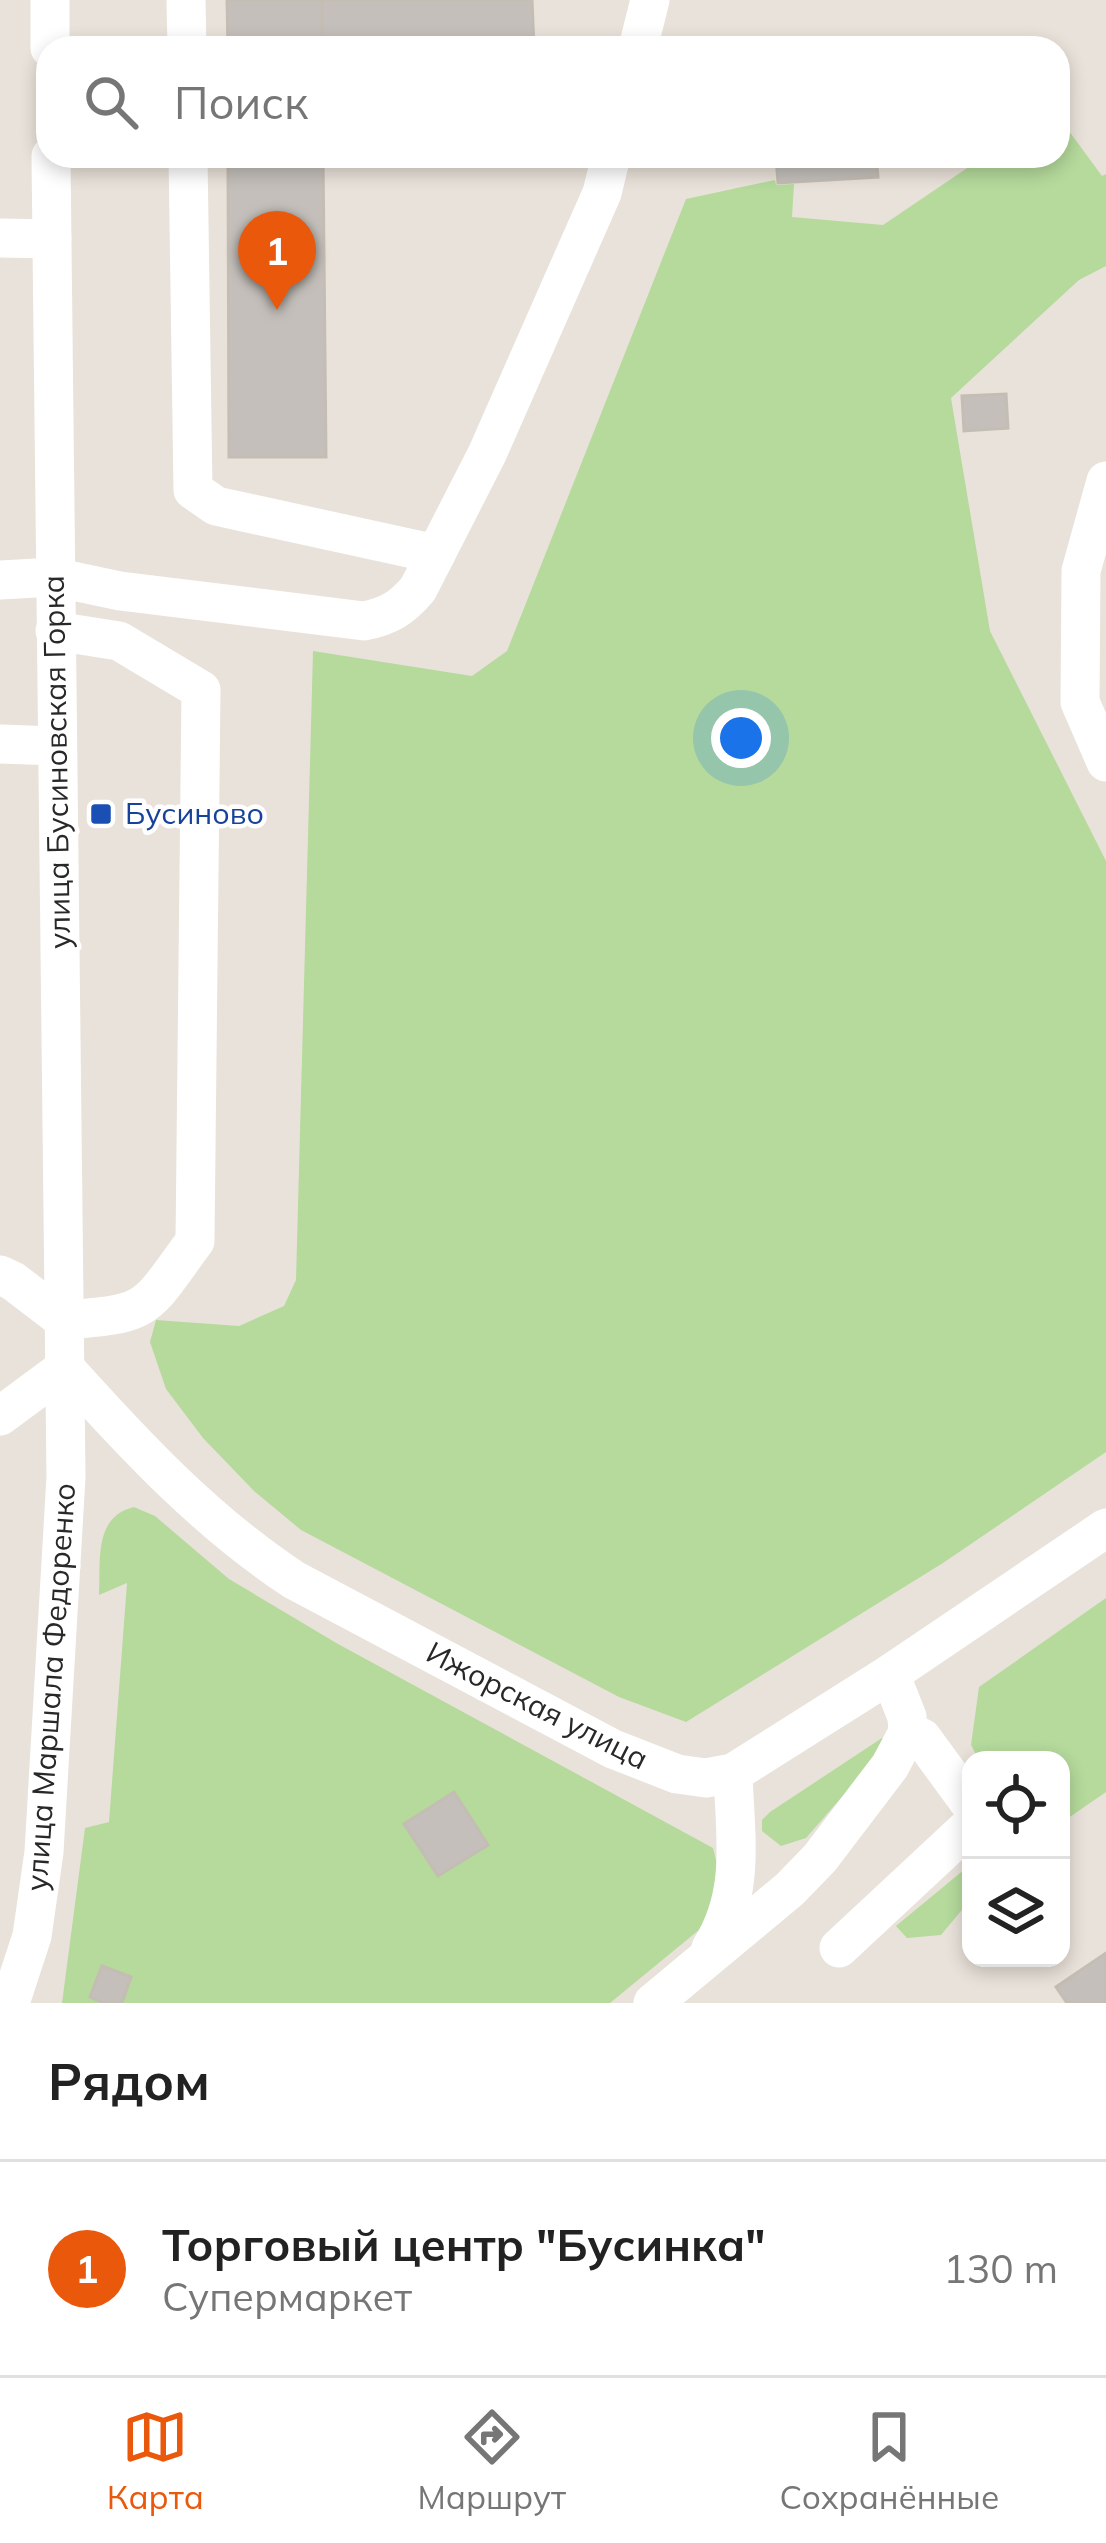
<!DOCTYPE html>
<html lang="ru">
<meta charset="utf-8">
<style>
body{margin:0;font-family:Mulish,sans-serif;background:#f6f6f6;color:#222}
.controls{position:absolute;right:36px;bottom:36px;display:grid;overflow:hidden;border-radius:24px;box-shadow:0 6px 18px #0003}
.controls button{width:108px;height:108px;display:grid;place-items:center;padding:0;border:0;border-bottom:3px solid #e0e0e0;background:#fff;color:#222;font:60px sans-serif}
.you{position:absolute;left:741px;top:738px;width:42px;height:42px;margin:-30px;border:9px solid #fff;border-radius:50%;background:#1a73e8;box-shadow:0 0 0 18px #1a73e833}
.badge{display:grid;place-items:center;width:78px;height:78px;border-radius:50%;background:#ea580c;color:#fff;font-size:39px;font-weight:700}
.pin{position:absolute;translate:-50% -99px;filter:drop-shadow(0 3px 6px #0008)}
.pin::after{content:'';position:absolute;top:63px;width:42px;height:36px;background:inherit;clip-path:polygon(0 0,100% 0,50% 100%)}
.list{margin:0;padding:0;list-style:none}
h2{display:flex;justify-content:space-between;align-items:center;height:156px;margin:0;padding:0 48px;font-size:51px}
h2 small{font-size:39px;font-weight:400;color:#767676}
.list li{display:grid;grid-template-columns:78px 1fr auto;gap:36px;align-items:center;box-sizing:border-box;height:216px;padding:0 48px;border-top:3px solid #e0e0e0}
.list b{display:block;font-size:45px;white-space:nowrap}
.list p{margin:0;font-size:39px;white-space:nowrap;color:#767676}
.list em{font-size:39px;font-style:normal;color:#767676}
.icon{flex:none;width:66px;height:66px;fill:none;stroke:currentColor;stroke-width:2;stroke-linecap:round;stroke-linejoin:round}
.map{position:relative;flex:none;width:1106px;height:2003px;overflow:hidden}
.search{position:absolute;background:#fff;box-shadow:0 6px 18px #0003;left:36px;right:36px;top:36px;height:132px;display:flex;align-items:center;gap:30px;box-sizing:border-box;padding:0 42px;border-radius:36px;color:#767676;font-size:45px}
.sheet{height:372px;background:#fff}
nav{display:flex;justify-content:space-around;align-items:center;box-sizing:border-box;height:168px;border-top:3px solid #e0e0e0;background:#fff;font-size:33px;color:#767676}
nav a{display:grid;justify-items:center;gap:6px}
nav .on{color:#ea580c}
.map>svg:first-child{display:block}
</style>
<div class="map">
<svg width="1106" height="2003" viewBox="0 0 1106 2003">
<rect width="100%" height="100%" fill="#e9e2da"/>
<g fill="#b5da9c">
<path d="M1058,116L1102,176L1106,174V266L1079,280L951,398L990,631L1106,861V1452L943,1563L686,1722L619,1697L301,1530L254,1491L203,1438L166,1389L150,1342L156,1320L239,1326L284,1306L296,1280L313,651L472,676L507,651L686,199L775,180L776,185L794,184L792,217L883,225L985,156H1058Z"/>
<path d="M134,1507L155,1516L229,1579L338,1644L713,1848L722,1884L705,1925L610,2003H62L85,1828L109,1822L127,1583L99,1595C101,1561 93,1517 134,1507Z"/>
<path d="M1106,1598V1792L1061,1823V1760H979L971,1745L979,1687Z"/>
<path d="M882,1738L889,1743L806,1838L781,1846L762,1831V1820L770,1812Z"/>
<path d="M971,1864V1899L941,1935L907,1938L896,1926Z"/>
</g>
<g fill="#c4bfba" stroke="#c4bdb4" stroke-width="3">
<path d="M227,0H322V48H228Z"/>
<path d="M322,0H532L534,48H322Z"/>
<path d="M228,156H323L326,457H229Z"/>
<path d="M323,156H483L323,163Z"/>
<path d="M776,156H876L878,177L778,183Z"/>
<path d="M1006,394L1008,428L964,431L962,396Z"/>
<path d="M454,1792L488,1845L438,1876L404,1824Z"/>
<path d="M1106,1953V2003H1067L1056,1987Z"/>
<path d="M102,1966L131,1977L122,2003H103L90,1997Z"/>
</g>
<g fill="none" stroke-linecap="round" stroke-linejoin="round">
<g stroke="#fff" stroke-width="39">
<path d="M50,0V48"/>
<path d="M186,0L187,48"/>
<path d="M638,48L650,0"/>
<path d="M188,156L193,490L216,506L436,554"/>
<path d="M0,238L52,239"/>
<path d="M1106,481L1081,571L1080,702L1106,762"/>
<path d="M0,580L54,577L120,591L364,621C389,616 402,608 418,589L487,454L602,193L611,156"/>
<path d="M0,744L57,746"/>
<path d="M0,1275L13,1281L64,1320C152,1314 144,1310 195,1241L201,690L119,641L55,631"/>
<path d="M65,1368C135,1446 206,1522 294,1580L613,1749L677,1774L706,1778L733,1773L890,1674L1106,1528"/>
<path d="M0,1416L65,1368"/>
<path d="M908,1732L922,1738L971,1805"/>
<path d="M711,1948C746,1893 735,1835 733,1773"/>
<path d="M839,1948L971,1825"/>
<path d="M10,2003L32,1936L44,1852L66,1477L51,156"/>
<path d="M653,2003L790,1889L820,1858L890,1766L908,1732L907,1717L890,1674"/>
</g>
</g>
<rect fill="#1a4fb4" stroke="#fff" stroke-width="4.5" x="89" y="802" width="24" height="24" rx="6"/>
<g text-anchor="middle" stroke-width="9" stroke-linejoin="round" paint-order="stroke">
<g font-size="30" fill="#282828" stroke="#fff">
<text transform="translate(57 762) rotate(-91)" y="10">улица Бусиновская Горка</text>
<text transform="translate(51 1687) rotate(-86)" y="10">улица Маршала Федоренко</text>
<text transform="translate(537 1706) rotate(27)" y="10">Ижорская улица</text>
</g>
<g font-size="30" fill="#164399" stroke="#fff" text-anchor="start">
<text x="125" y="824">Бусиново</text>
</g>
</g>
</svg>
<div class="controls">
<button><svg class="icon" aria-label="locate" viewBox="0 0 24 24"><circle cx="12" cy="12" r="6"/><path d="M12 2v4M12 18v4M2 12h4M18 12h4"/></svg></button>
<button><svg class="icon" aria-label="layers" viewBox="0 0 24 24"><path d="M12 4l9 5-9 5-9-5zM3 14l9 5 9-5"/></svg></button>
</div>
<div class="you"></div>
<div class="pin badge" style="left:277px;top:310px">1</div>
<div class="search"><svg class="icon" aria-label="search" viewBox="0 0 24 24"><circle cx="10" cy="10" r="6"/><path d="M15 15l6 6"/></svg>Поиск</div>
</div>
<section class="sheet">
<h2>Рядом<small></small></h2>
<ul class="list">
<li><span class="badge">1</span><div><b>Торговый центр &quot;Бусинка&quot;</b><p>Супермаркет</p></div><em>130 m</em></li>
</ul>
</section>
<nav>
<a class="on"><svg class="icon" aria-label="map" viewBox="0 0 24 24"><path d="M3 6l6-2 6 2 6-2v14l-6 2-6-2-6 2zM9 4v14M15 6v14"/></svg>Карта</a>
<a><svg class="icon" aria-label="directions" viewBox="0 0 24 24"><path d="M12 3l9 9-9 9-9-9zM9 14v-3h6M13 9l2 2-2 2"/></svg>Маршрут</a>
<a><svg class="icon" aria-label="saved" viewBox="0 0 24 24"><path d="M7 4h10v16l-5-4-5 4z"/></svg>Сохранённые</a>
</nav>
